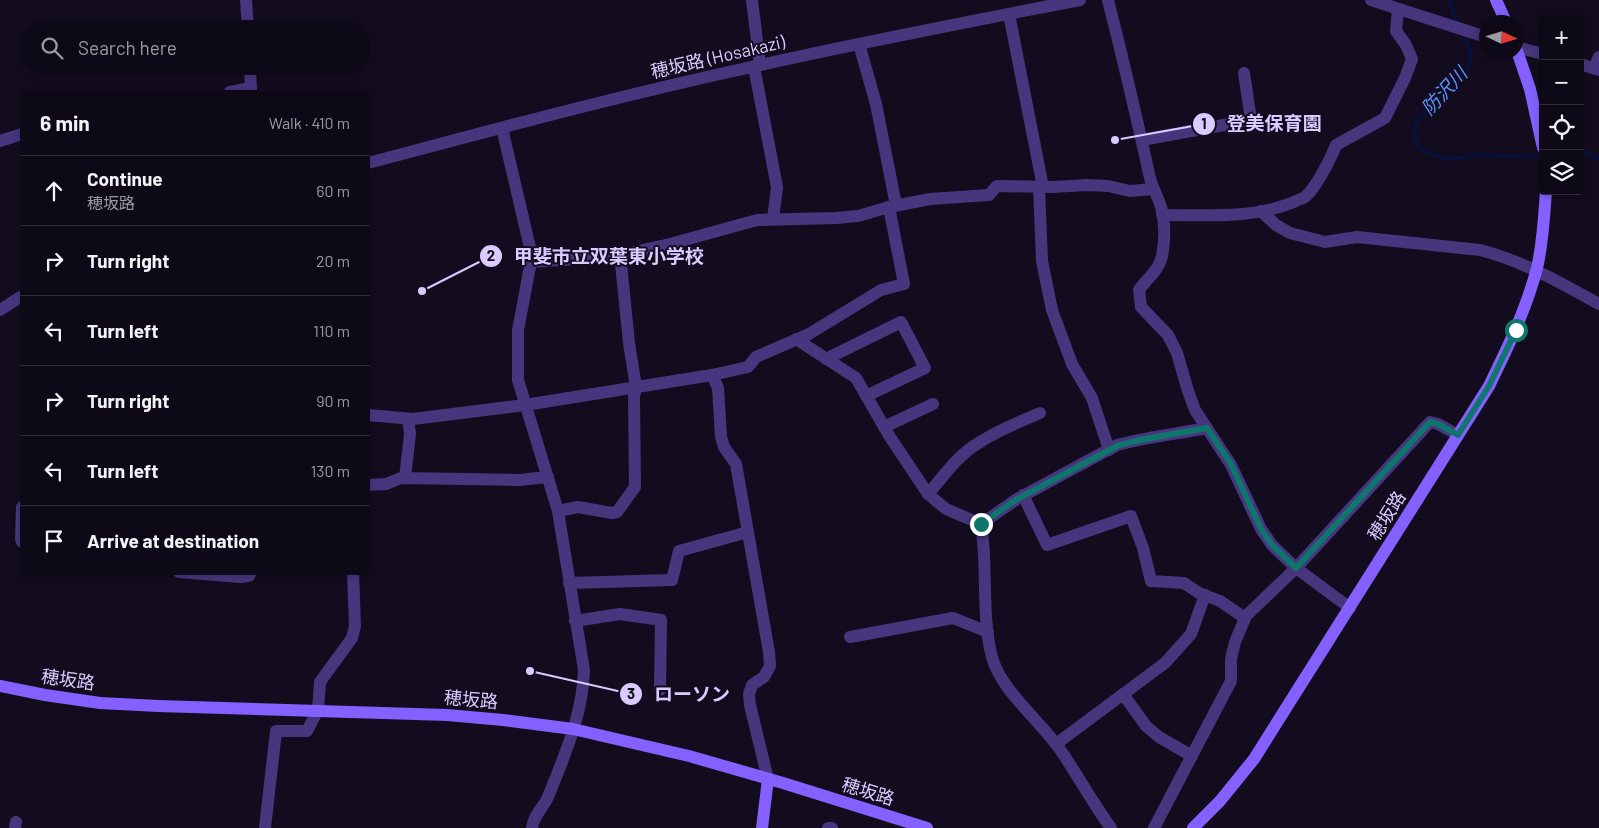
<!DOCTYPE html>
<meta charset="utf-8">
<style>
body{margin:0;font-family:Barlow,"Noto Sans JP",sans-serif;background:#171220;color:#f1f3f6}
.controls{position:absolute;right:15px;top:15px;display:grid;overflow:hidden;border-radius:5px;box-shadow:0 2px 8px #0003}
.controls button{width:45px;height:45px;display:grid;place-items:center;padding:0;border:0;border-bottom:1px solid #2e2a36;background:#0e0917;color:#f1f3f6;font:25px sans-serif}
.compass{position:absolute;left:1479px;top:15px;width:45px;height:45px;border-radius:50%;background:#0e0917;box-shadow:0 2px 8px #0003;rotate:94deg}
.stop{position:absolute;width:15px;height:15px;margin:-11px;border:4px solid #0f766e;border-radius:50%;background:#fff}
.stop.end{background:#0f766e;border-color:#fff;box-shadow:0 1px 5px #0008}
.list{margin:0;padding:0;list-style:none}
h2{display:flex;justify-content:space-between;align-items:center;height:65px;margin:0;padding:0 20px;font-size:21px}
h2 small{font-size:16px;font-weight:400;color:#9b9aa1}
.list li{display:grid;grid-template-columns:32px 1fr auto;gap:15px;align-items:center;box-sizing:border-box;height:70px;padding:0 20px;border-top:1px solid #2e2a36}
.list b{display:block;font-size:19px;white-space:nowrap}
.list p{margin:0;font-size:16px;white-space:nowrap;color:#9b9aa1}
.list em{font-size:16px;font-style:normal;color:#9b9aa1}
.icon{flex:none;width:28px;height:28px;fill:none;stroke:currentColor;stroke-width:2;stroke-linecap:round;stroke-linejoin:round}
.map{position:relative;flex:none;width:1599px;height:828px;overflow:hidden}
.search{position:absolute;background:#0e0917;box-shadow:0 2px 8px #0003;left:20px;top:20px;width:350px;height:55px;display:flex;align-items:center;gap:12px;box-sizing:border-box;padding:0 18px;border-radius:28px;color:#9b9aa1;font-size:19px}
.panel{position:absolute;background:#0e0917;box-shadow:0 2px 8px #0003;left:20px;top:90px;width:350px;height:485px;border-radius:5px}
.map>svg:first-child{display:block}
</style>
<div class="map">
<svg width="1599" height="828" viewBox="0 0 1599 828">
<rect width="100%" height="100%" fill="#130c1f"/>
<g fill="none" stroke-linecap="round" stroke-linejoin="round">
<g stroke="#08113b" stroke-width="4">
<path d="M1449,0L1458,25"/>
<path d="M1462,34L1471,53L1469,67L1417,121L1414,136L1421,150L1448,159L1480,155L1530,157L1543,153"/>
<path d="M1580,149L1599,159"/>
</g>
<g stroke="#47367e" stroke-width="12">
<path d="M246,0L248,29"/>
<path d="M752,0L760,65"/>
<path d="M1108,0C1123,59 1137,119 1150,178C1153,189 1158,197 1161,207C1165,222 1165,241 1162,256C1159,271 1147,278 1139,290L1141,307L1168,335L1177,353L1188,391L1195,410L1231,465L1261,529L1272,545L1296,568L1350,608"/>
<path d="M1371,0L1486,37"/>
<path d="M1009,14L1043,187"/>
<path d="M859,44L876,104L896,205"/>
<path d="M1516,47L1543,54"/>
<path d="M1580,64L1599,70"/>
<path d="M250,66L251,92"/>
<path d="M754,67L777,187L773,219"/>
<path d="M1594,68L1599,57"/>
<path d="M230,92L251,88"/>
<path d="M502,128L532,256L518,330V380L558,511L584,670C583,714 564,757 548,797C543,808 533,816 532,828"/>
<path d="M1142,140L1251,120L1244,73"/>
<path d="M0,141L22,134"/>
<path d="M368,163C444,143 521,122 598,103C758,63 919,31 1080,0"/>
<path d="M1039,187L1042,261L1052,310L1072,364L1092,398L1109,450"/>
<path d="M1261,211L1276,225L1290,233L1325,242L1357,237L1480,250C1523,261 1561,283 1599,304"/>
<path d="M1162,215C1205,215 1253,219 1294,202C1297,200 1302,199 1305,197C1316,188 1331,158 1336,145L1385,118L1405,78L1412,59L1406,45L1396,31L1398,9"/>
<path d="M531,262L592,258L629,253L670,244L757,220L836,218L858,216L889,207L930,199L989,195L997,186L1053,187L1087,185L1108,186L1130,191L1153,189"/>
<path d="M0,310L22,296"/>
<path d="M796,339L856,378L890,437L928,494L946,509L981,524C988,567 981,616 992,657C1000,689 1039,720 1059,748C1077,774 1092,802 1111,828"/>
<path d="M826,359L901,322L925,368L866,396"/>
<path d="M712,375L718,388L721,437L724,447L736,464L769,652L770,666L764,677L752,685L749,694L750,705L768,779"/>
<path d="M368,415L413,419L525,405L712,375L748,367L756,357L809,334L881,290L904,284L889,207"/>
<path d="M884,427L933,404"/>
<path d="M405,478L410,434L408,419"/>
<path d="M368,485L386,484L401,478L519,480L548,477"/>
<path d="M928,494C943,477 957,456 977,444C996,431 1019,422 1040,413"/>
<path d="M1023,495L1047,545L1131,516L1143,548L1151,581L1184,583L1199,593L1220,601L1245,618"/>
<path d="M22,507L21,539L22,542"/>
<path d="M558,511L578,507L612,513L617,512L635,487L634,397L636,387L629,343L620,254"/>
<path d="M981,524L1017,499L1117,445C1146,437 1177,434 1207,428"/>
<path d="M179,572L240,577L249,576L251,572"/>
<path d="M569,583L672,580L679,551L748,532"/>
<path d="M575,621L620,614L661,620L660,690"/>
<path d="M850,637L953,618L988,632"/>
<path d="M1123,694L1146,726L1159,737L1192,756"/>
<path d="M1056,744L1165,663L1191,634L1205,595"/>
<path d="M15,828L16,822"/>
<path d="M265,828L276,731H307L318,710L320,682L352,638L355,626L353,572"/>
<path d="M828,828H832"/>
<path d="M1154,828L1231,681V659L1235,642L1246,616L1296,568L1430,422L1438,424L1458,435"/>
</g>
<g stroke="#8461ff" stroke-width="12">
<path d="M1496,0L1506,22"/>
<path d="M1516,48L1530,89L1543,148"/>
<path d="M0,686L45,695L100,703L158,706L447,715L503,720L573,729L689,756L783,783L927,828"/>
<path d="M762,828L768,779"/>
<path d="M1193,828L1220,801L1254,759L1489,386C1508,347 1526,310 1537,268C1543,243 1544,217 1546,191"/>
</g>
</g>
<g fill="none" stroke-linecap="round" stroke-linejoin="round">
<path stroke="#0f766e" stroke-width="6" d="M981,524L1017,499L1117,446C1147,437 1177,434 1207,428L1231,464L1261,529L1272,545L1296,568L1430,422L1438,424L1458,435L1489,386L1516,330"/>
</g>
<g text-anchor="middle" stroke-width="4" stroke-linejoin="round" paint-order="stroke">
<g font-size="18" fill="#dacaff" stroke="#130c1f">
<text transform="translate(718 57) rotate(-13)" y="6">穂坂路 (Hosakazi)</text>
<text transform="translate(1387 516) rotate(-58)" y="6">穂坂路</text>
<text transform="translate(68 680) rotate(8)" y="6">穂坂路</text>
<text transform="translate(471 700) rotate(5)" y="6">穂坂路</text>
<text transform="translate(868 792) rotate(17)" y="6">穂坂路</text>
</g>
<g font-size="19" font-style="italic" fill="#5890ff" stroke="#130c1f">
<text transform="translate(1444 91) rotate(-47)" y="7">防沢川</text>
</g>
</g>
<path fill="none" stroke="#dacaff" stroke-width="2" d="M1115 140L1204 124M422 291L491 256M530 671L631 694"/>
<g fill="#dacaff" stroke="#130c1f" stroke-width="2">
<circle cx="1115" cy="140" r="5"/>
<circle cx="422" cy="291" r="5"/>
<circle cx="530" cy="671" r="5"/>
<circle cx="1204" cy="124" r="12"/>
<circle cx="491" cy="256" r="12"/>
<circle cx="631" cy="694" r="12"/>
</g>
<g font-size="15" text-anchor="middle" font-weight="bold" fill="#111">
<text x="1204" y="129">1</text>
<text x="491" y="261">2</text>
<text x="631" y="699">3</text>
</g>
<g font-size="19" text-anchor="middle" font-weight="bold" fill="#dacaff" stroke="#130c1f" stroke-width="4" stroke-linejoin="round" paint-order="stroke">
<text x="1274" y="130">登美保育園</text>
<text x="609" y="263">甲斐市立双葉東小学校</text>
<text x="692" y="701">ローソン</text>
</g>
</svg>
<div class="controls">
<button>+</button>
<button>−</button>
<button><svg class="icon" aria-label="locate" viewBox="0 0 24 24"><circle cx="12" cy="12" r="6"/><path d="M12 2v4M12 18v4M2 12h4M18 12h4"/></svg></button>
<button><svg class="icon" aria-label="layers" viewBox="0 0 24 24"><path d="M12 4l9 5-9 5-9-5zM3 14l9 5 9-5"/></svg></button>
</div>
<svg class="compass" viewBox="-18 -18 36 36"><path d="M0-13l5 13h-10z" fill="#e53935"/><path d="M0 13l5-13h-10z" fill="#9b9aa1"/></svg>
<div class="stop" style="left:1516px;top:330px"></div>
<div class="stop end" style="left:981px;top:524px"></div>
<div class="search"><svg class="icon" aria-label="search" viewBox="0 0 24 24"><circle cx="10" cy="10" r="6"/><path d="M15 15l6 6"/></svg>Search here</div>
<section class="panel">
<h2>6 min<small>Walk · 410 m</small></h2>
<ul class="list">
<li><svg class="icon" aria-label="ahead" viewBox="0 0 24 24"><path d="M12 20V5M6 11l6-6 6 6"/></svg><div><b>Continue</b><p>穂坂路</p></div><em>60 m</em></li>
<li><svg class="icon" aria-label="right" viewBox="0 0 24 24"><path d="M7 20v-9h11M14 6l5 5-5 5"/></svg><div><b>Turn right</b></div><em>20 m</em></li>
<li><svg class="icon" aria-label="left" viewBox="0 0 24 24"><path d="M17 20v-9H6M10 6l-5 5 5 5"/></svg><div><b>Turn left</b></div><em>110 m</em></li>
<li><svg class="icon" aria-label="right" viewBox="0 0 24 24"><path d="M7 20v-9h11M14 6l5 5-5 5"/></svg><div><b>Turn right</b></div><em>90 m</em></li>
<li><svg class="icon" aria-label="left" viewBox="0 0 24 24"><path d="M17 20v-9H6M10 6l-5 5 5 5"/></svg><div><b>Turn left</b></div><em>130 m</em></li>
<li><svg class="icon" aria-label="arrive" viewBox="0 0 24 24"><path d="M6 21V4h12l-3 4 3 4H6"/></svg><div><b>Arrive at destination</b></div></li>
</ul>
</section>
</div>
